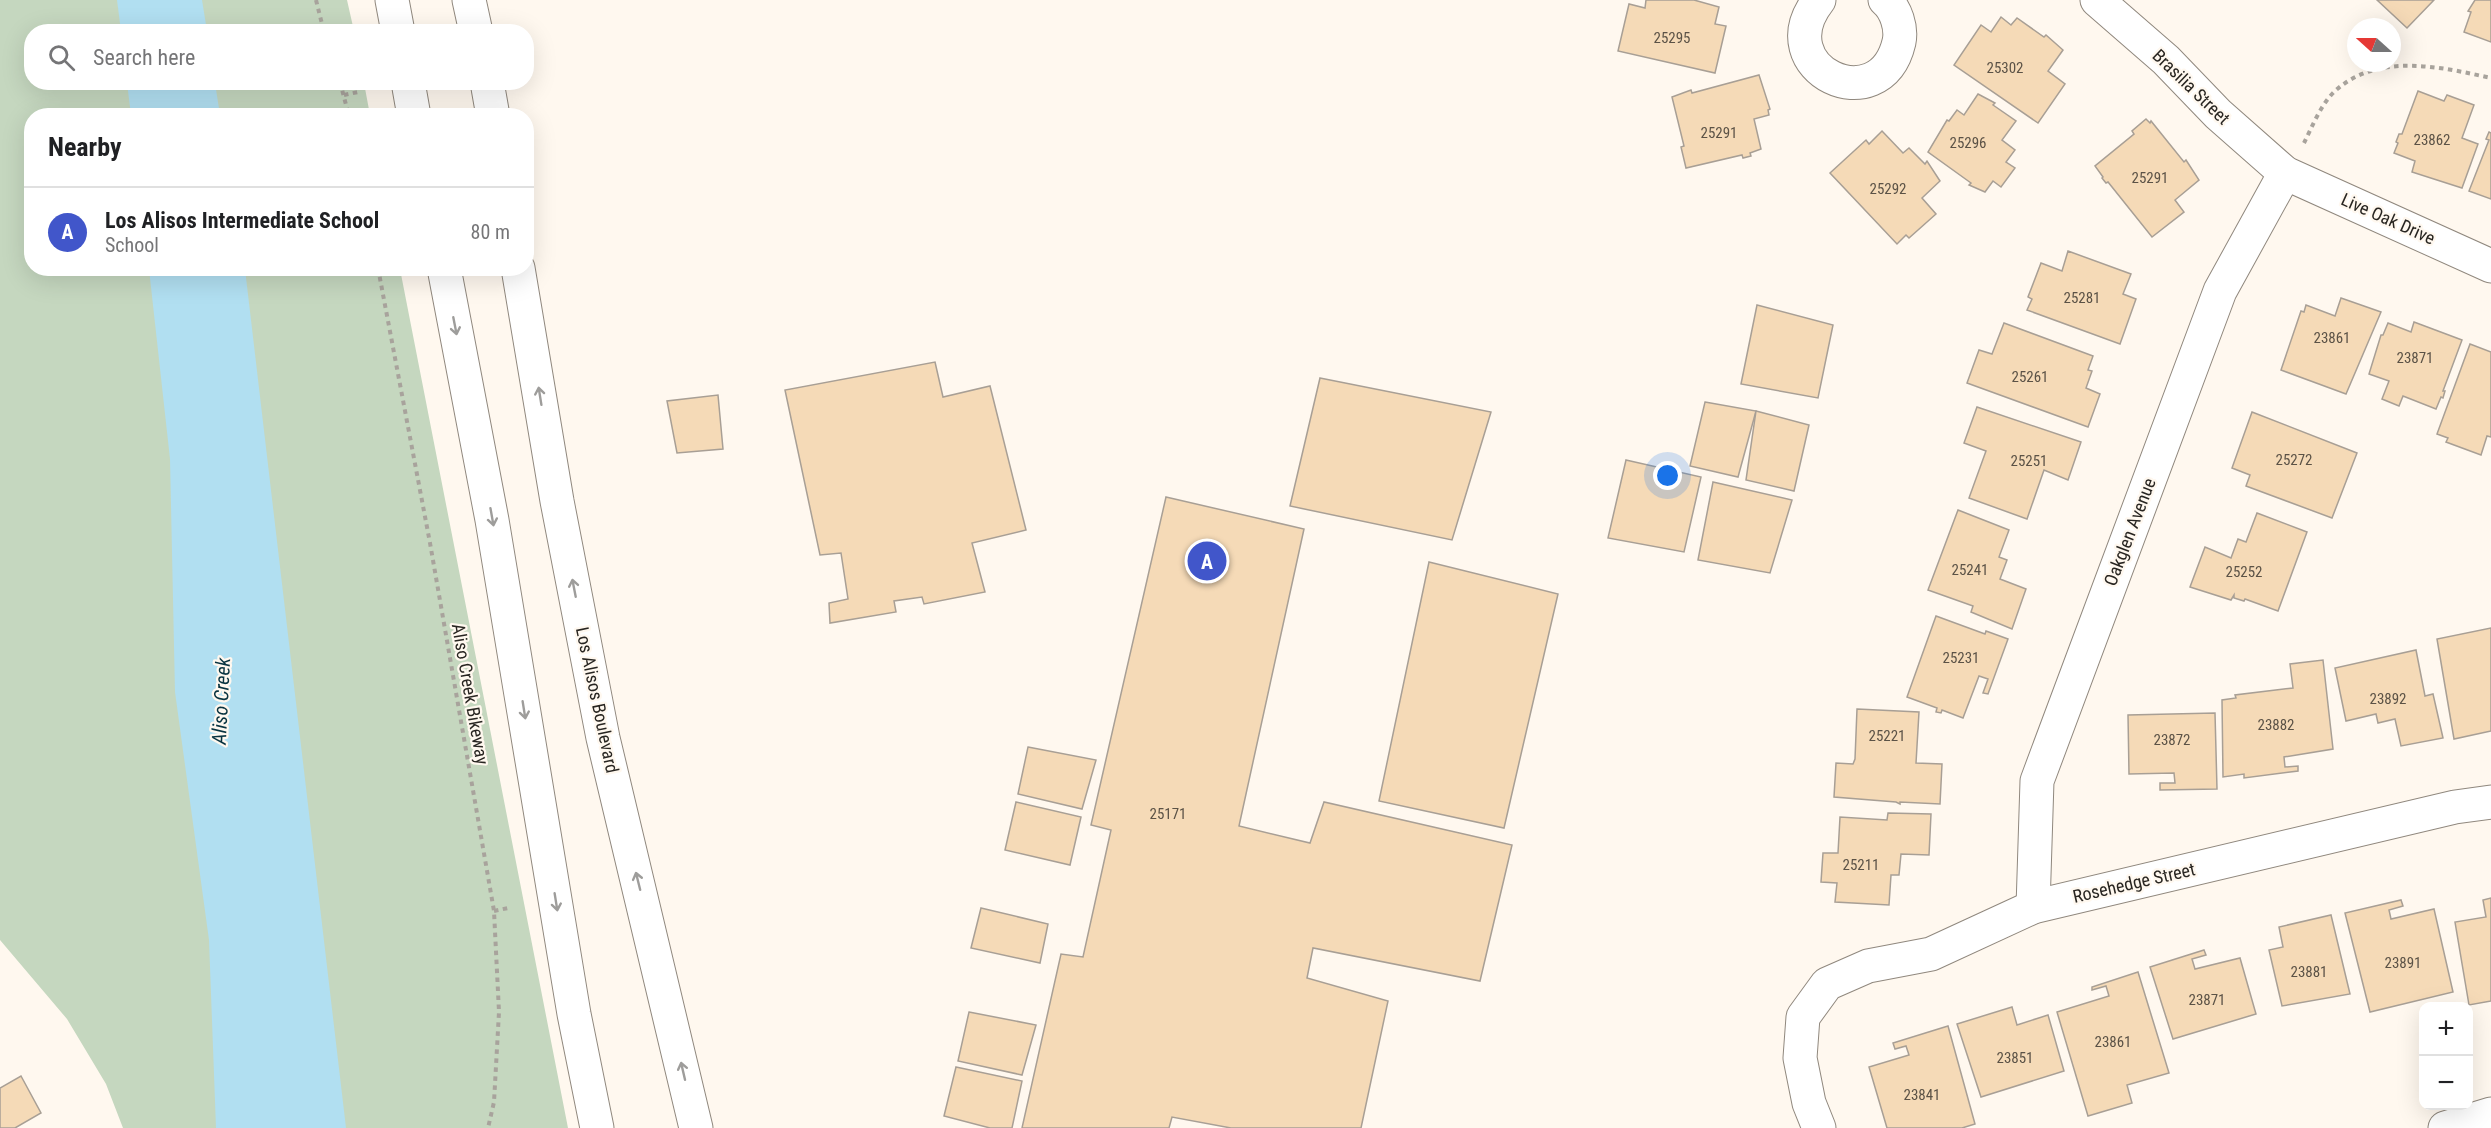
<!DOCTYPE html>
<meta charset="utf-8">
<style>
body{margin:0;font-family:"Roboto Condensed",sans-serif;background:#f2f2f2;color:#202124}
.controls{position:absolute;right:18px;bottom:18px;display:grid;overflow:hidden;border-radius:12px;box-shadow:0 6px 24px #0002}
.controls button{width:54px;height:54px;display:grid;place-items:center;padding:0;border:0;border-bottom:2px solid #e0e0e0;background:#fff;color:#202124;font:30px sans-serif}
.compass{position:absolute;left:2347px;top:18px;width:54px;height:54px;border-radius:50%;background:#fff;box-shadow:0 6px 24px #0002;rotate:291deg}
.you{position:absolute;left:1668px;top:476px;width:21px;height:21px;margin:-15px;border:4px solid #fff;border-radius:50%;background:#1a73e8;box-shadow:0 0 0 9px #1a73e833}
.badge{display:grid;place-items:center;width:39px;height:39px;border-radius:50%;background:#4156ca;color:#fff;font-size:20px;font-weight:700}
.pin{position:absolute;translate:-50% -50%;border:3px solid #fff;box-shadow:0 2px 6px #0006}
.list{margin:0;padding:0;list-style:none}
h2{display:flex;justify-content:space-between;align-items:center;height:78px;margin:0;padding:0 24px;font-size:26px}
h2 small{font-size:20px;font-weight:400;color:#757577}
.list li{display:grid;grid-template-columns:39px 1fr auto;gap:18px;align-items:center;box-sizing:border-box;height:90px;padding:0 24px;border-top:2px solid #e0e0e0}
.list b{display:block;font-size:22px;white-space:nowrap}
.list p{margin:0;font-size:20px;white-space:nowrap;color:#757577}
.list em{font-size:20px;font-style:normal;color:#757577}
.icon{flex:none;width:33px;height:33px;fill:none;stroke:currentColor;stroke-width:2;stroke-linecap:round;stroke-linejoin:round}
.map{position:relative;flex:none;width:2491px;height:1128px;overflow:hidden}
.search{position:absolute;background:#fff;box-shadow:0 6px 24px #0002;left:24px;top:24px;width:510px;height:66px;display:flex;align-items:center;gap:15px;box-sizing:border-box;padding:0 21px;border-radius:24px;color:#757577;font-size:22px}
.panel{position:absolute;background:#fff;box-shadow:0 6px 24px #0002;left:24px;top:108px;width:510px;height:168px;border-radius:24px}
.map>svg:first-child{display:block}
</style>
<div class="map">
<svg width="2491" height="1128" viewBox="0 0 2491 1128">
<rect width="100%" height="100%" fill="#fff8ef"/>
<path fill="#c5d7bf" d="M0,0H347L354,31L32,32V82L364,83L370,115L32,116V268L400,269L568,1128H123L106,1084L67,1019L0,940Z"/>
<g fill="#b1dff1">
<path d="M117,0H202L207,31H121Z"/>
<path d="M127,83H215L220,115H131Z"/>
<path d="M149,269H245L346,1128H216L209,940L175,692L170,459Z"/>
</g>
<g fill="#f5dab7" stroke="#a89f95" stroke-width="1.5">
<path d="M1646,0H1694L1719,7L1715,24L1726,26L1715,73L1618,51L1629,4L1645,8Z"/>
<path d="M2377,0H2434L2407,28Z"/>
<path d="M2475,0H2491V42L2464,32L2471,12L2468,11Z"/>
<path d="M2001,17L2011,25L2017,18L2044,37L2046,35L2063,50L2048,71L2065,84L2038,123L1954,65L1981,25L1991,32Z"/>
<path d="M1759,75L1770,109L1768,110L1769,115L1754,119L1761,149L1750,153L1751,156L1743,158L1742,155L1686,168L1681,147L1684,146L1672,97L1691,90L1692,93Z"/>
<path d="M2418,91L2444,101L2447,95L2474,105L2462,138L2478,144L2462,188L2412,172L2415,161L2394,153L2398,143L2396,142L2399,134H2402Z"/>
<path d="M1978,94L1995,103L1993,105L2016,121L2002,140L2015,150L2006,162L2015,168L2001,187L1993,181L1985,192L1969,185L1971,183L1928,152L1947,120L1949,121L1957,110L1964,115Z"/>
<path d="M2146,119L2150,123L2151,121L2184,162L2186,160L2199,180L2175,200L2184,212L2152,237L2108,182L2106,183L2102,178L2103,177L2095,166L2134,134L2132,131Z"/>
<path d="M1882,131L1903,153L1909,148L1925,164L1927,161L1940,181L1922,198L1936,214L1909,238L1906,235L1897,244L1830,173L1866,140L1869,144Z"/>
<path d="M2489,132L2491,133V199L2469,191L2489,140L2486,139Z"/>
<path d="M2068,251L2131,274L2123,294L2136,299L2120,344L2027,310L2032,299L2028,297L2041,263L2062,271Z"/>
<path d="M2341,298L2381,312L2346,394L2281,370L2301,311L2304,312L2306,305L2335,316Z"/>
<path d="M1757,305L1833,325L1818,398L1741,384Z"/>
<path d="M2414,322L2462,340L2443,391H2445L2443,398L2441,397L2436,409L2403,396L2399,406L2382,399L2389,381L2369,374L2381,335H2383L2388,323L2411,332Z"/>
<path d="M2004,323L2093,356L2088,370L2092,371L2086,388L2100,394L2088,427L1967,383L1979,350L1992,354Z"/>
<path d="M2470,344L2491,352V437L2487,436L2481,455L2446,442L2448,438L2437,434Z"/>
<path d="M935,362L943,397L990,386L1026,530L972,543L985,592L924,604L922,597L894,601L896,612L830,623L829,603L848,599L841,553L820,555L785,390Z"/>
<path d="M1320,378L1491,412L1452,540L1290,506Z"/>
<path d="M718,395L723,449L677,453L667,401Z"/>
<path d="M1705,402L1756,411L1738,477L1690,466Z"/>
<path d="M1977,407L2081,442L2068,480L2044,470L2027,519L1969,498L1986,451L1964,443Z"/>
<path d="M1756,411L1809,425L1794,491L1746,480Z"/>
<path d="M2252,412L2357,453L2332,518L2246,486L2250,475L2232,468Z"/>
<path d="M1626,460L1701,477L1684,552L1608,538Z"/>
<path d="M1713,482L1792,500L1770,573L1698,560Z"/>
<path d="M1166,497L1304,529L1239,826L1310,843L1324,802L1512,845L1480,981L1313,948L1307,978L1388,1001L1361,1128H1231L1172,1117L1169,1128H1022L1061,954L1083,957L1111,830L1091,825Z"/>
<path d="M1958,510L2009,530L1999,557L2007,560L2000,579L2026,589L2012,629L1971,612L1973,606L1928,590Z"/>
<path d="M2257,513L2307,532L2278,611L2245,599L2244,601L2234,598V595L2231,600L2190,587L2205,547L2231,558L2238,539L2246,542Z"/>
<path d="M1429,562L1558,594L1504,828L1379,801Z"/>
<path d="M1936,616L1985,634L1986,631L2008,639L1988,694L1983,693L1988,679L1979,676L1963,718L1942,710L1941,713L1936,712L1937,708L1907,697Z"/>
<path d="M2491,628V731L2454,739L2437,639Z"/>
<path d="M2416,650L2425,696L2433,694L2443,738L2401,746L2395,719L2378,723L2376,714L2346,721L2335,668Z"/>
<path d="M2323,660L2333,749L2284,757L2285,767L2298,766V771L2244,778V774L2223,777L2222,700L2236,698L2235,695L2293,688L2290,664Z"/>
<path d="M1857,709L1919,712L1916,763L1942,764L1940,804L1900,802V804L1896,802L1834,797L1836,763L1853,764L1855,759Z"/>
<path d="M2215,713L2217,789L2160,790V783H2175L2174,773L2129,774L2128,715Z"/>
<path d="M1028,747L1096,760L1082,809L1018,794Z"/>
<path d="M1016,802L1081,817L1070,865L1005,850Z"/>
<path d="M1888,813L1931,814L1929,855L1901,854L1899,875H1891L1889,905L1835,902L1837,883L1821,882L1823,853H1838L1840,817L1887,820Z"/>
<path d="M2491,898V1001L2469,1005L2455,922L2486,917L2483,900Z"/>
<path d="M2401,900L2403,906L2389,910L2391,919L2434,909L2453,992L2370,1012L2345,913Z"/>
<path d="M981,908L1048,924L1040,963L971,948Z"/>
<path d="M2331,915L2350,994L2282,1006L2269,950L2283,947L2279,927Z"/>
<path d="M2204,950L2206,955L2192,959L2195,969L2240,958L2256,1014L2173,1039L2150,967Z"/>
<path d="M2138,972L2169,1073L2127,1085L2132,1103L2088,1116L2057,1012L2109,996L2106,986L2092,990V987Z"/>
<path d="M2012,1007L2017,1025L2048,1015L2064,1071L1981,1097L1957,1024Z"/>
<path d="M969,1012L1036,1025L1022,1075L958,1061Z"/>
<path d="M1948,1026L1975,1124L1962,1128H1887L1869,1067L1909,1055L1906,1046L1895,1049L1893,1043Z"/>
<path d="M956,1067L1022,1081L1012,1128H990L944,1116Z"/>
<path d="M21,1076L41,1113L15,1128H0V1088Z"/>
</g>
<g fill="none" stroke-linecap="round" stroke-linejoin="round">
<defs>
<g id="minor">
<path d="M1819,0C1765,69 1880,123 1899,42C1902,28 1896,9 1885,0"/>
<path d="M2097,0L2166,60L2218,114L2285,173L2491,266"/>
<path d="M2033,907L2037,781L2220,291L2285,173"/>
<path d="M1819,1128L1809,1103L1800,1058L1803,1017L1827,984L1868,966L1931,954L2033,907L2455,807L2491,802"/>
</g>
<g id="secondary">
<path d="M392,0L398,32"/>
<path d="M469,0L476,32"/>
<path d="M408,82L414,116"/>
<path d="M487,82L493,116"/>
<path d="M444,268L492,520L574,1014L597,1128"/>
<path d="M518,268L557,501L603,738L696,1128"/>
<path d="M2445,1128L2491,1114"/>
</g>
</defs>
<use href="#minor" stroke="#90887e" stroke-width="35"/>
<use href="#secondary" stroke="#90887e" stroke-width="35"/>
<g stroke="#a8a39c" stroke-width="4" stroke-dasharray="4.5 4.5" stroke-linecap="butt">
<path d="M316,0L324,32"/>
<path d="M340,82L349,116"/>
<path d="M344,95L358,92"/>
<path d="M2304,143C2312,127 2321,104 2335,91C2378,52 2441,67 2491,78"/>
<path d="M378,268L430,543L494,911L499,1012L494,1102L488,1128"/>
<path d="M494,911L508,908"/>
</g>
<use href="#minor" stroke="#fff" stroke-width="33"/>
<use href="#secondary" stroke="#fff" stroke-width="33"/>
</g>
<defs><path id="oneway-shaft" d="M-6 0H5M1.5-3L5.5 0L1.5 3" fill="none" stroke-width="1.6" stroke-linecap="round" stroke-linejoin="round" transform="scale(1.5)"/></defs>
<g stroke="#9e9d9b">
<use href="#oneway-shaft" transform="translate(455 326) rotate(79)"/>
<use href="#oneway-shaft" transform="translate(540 396) rotate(-99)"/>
<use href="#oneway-shaft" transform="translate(492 517) rotate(80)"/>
<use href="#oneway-shaft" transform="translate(574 588) rotate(-101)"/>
<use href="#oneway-shaft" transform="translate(524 710) rotate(81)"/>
<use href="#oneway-shaft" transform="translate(638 881) rotate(-104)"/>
<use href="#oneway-shaft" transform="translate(556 902) rotate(81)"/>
<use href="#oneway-shaft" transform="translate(683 1071) rotate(-103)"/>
</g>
<g text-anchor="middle" stroke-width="4.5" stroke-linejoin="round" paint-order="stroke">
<g font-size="15" fill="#5b5246">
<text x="1672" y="43">25295</text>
<text x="2005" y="73">25302</text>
<text x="1719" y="138">25291</text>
<text x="2432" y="145">23862</text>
<text x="1968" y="148">25296</text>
<text x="2150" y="183">25291</text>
<text x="1888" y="194">25292</text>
<text x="2082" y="303">25281</text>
<text x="2332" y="343">23861</text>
<text x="2415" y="363">23871</text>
<text x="2030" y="382">25261</text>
<text x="2294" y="465">25272</text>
<text x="2029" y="466">25251</text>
<text x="1970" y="575">25241</text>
<text x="2244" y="577">25252</text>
<text x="1961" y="663">25231</text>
<text x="2388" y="704">23892</text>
<text x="2276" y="730">23882</text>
<text x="1887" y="741">25221</text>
<text x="2172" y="745">23872</text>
<text x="1168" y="819">25171</text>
<text x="1861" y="870">25211</text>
<text x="2403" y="968">23891</text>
<text x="2309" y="977">23881</text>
<text x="2207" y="1005">23871</text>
<text x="2113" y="1047">23861</text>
<text x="2015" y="1063">23851</text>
<text x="1922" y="1100">23841</text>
</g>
<g font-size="18" fill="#282521" stroke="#fff8ef">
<text transform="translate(2191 87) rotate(44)" y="6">Brasilia Street</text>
<text transform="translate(2388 219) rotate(24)" y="6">Live Oak Drive</text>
<text transform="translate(2130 532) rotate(-69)" y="6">Oakglen Avenue</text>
<text transform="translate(470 694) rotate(80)" y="6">Aliso Creek Bikeway</text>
<text transform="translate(597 700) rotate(78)" y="6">Los Alisos Boulevard</text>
<text transform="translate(2134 883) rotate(-13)" y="6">Rosehedge Street</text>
</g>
<g font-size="20" font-style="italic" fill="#083340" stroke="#fff8ef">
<text transform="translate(221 701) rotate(-87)" y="7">Aliso Creek</text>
</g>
</g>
</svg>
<div class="controls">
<button>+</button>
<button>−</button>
</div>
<svg class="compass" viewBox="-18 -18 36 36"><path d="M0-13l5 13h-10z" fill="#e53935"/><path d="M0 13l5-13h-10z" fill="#757577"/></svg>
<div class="you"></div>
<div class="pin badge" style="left:1207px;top:561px">A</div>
<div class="search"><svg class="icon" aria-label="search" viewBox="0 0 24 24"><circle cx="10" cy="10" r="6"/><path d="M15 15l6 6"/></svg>Search here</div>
<section class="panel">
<h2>Nearby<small></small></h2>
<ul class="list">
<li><span class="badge">A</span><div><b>Los Alisos Intermediate School</b><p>School</p></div><em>80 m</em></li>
</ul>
</section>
</div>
